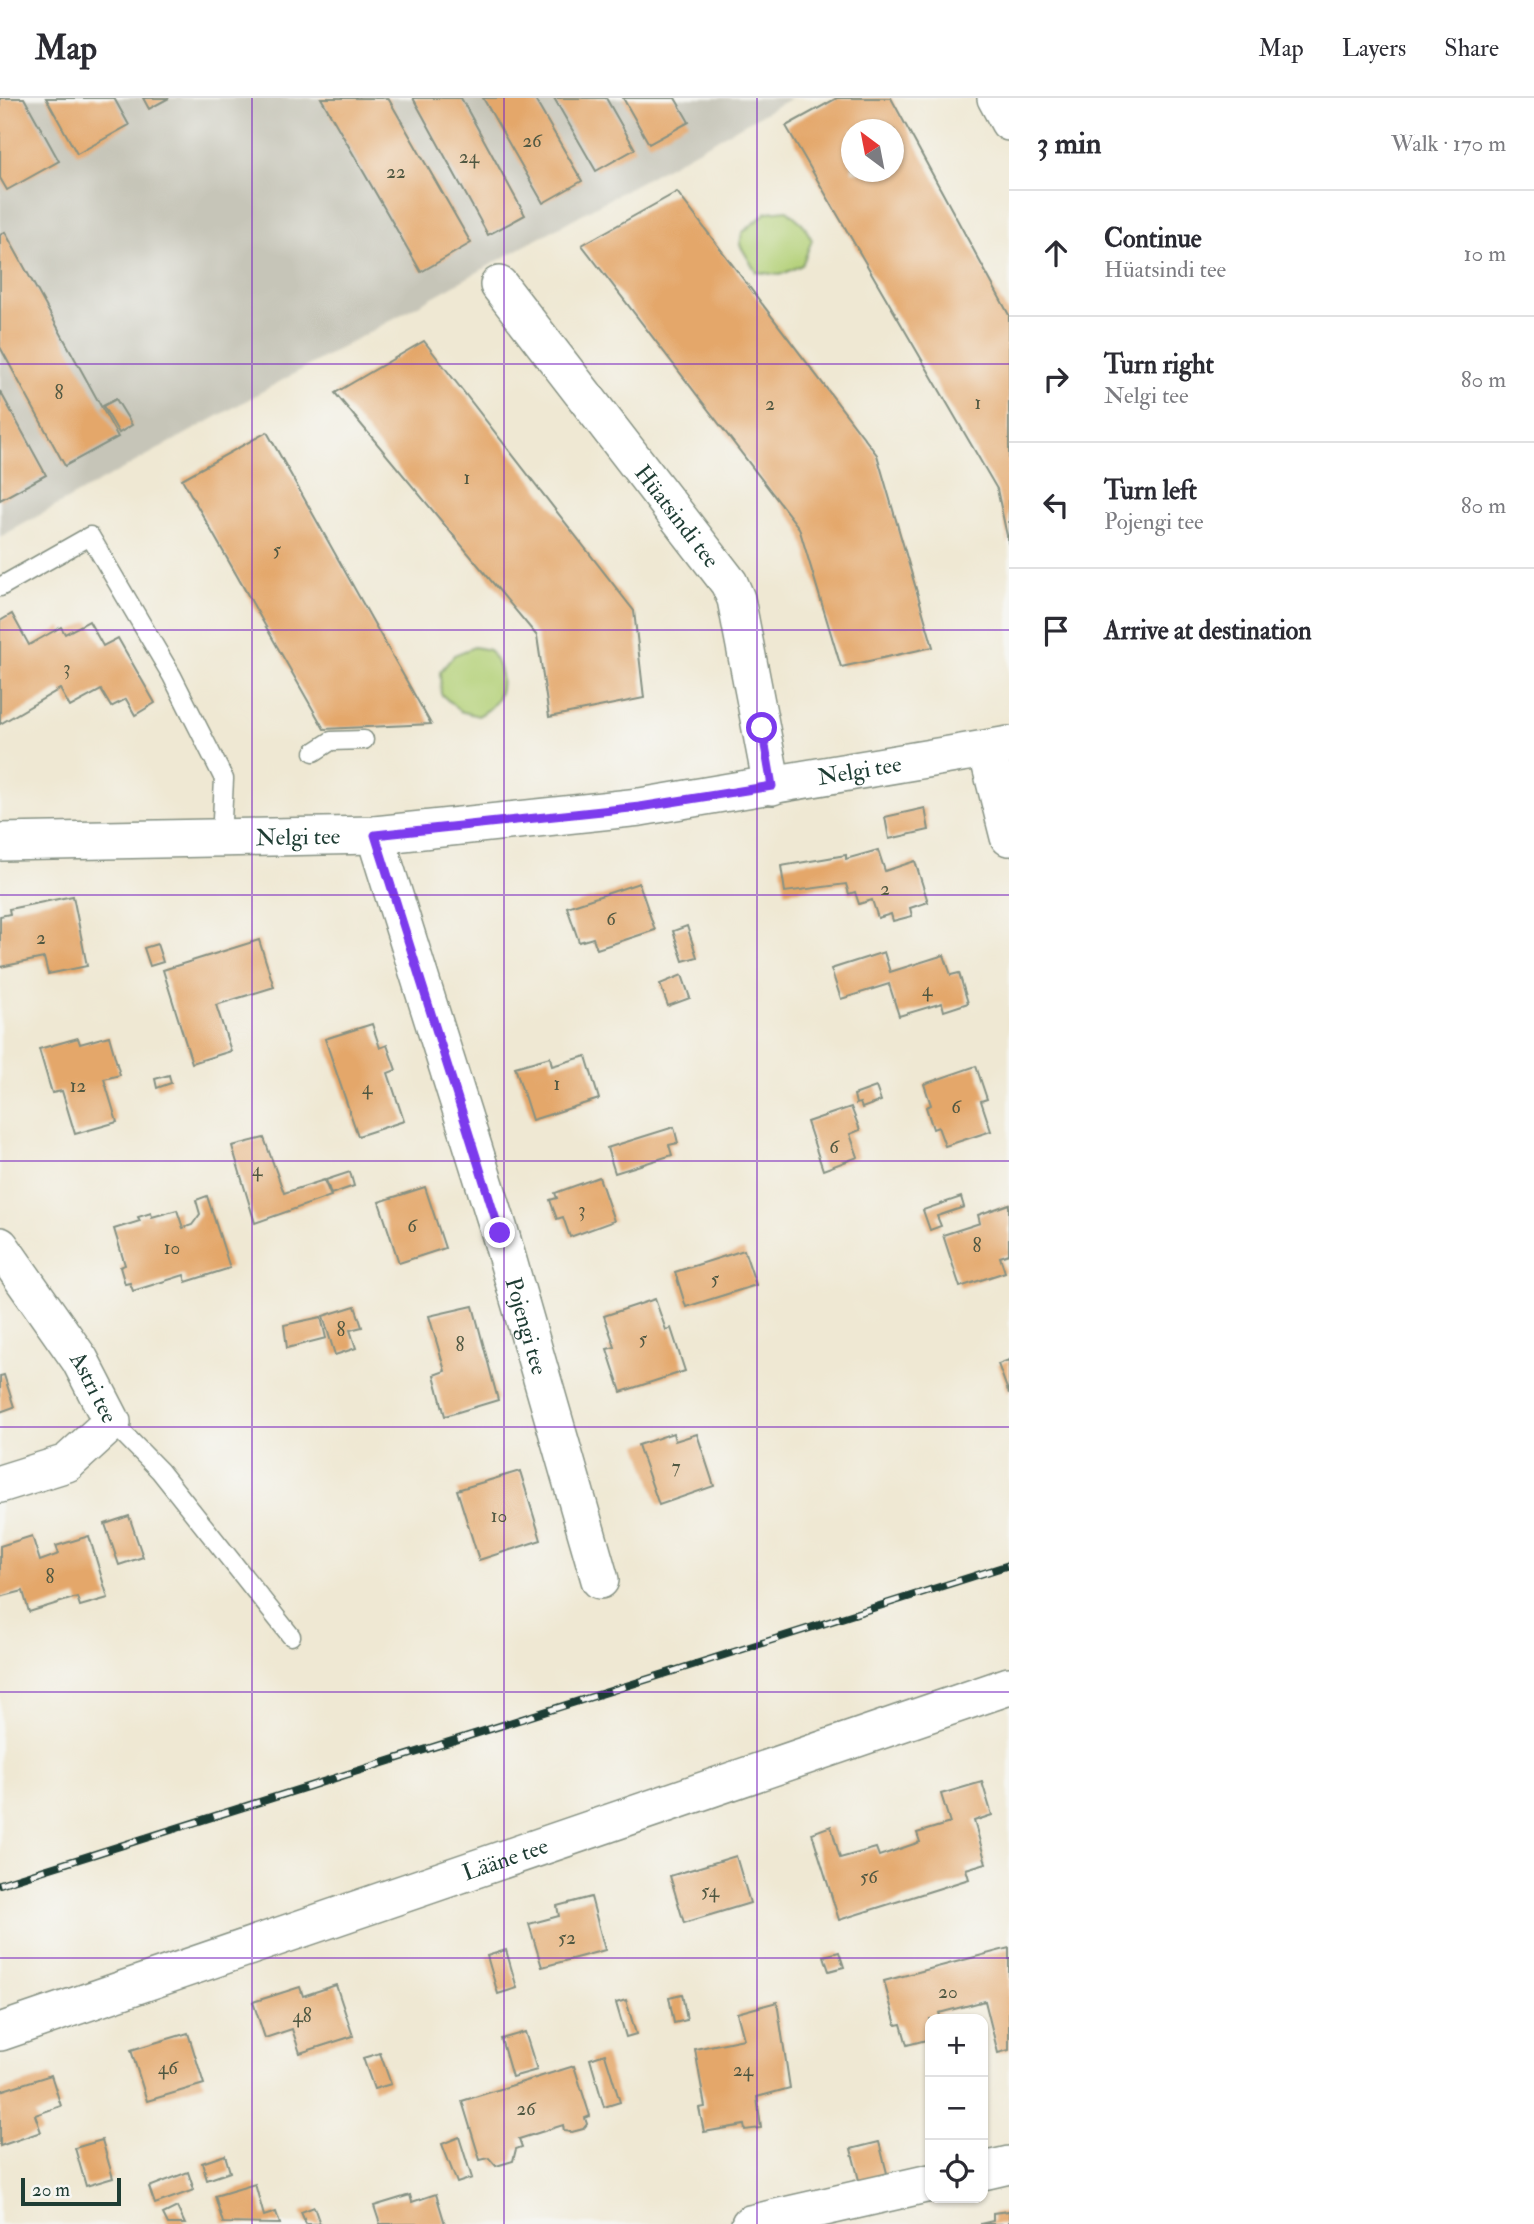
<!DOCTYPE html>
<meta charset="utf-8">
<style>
body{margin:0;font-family:"IM FELL Double Pica",serif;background:#f7f7f7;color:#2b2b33}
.controls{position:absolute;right:21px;bottom:21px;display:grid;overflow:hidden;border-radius:14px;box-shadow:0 2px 5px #0004}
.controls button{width:63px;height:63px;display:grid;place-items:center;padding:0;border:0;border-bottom:2px solid #e1e1e2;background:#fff;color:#2b2b33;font:35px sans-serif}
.compass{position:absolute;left:841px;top:21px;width:63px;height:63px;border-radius:50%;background:#fff;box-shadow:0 2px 5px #0004;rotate:328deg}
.scale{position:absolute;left:21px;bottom:18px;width:100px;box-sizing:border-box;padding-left:7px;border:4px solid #1f3d34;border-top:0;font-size:19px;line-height:24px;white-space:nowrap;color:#1f3d34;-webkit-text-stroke:5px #f6f6f2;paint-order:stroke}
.stop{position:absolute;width:21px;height:21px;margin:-16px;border:5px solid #7c3aed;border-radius:50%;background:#fff}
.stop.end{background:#7c3aed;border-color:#fff;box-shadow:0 2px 7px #0008}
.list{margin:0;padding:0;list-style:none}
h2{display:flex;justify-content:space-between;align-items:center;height:91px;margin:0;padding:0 28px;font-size:30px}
h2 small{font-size:23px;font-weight:400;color:#7c7c81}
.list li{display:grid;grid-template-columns:46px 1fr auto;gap:21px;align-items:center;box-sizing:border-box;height:126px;padding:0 28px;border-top:2px solid #e1e1e2}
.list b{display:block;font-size:26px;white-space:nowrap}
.list p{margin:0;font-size:23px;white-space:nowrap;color:#7c7c81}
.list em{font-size:23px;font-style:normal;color:#7c7c81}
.icon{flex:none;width:38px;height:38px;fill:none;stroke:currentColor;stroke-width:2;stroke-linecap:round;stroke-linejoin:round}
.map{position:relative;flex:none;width:1009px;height:2126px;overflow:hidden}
header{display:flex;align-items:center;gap:42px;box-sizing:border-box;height:98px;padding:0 35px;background:#fff;border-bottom:2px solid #e1e1e2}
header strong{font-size:33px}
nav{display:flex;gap:38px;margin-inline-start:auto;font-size:24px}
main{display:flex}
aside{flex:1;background:#fff}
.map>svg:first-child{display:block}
</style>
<header>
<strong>Map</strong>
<nav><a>Map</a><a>Layers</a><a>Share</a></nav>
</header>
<main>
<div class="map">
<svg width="1009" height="2126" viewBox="0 0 1009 2126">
<rect width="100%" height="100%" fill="#f6f6f2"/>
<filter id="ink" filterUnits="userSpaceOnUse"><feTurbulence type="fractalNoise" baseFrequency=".0143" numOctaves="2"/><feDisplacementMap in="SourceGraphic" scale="14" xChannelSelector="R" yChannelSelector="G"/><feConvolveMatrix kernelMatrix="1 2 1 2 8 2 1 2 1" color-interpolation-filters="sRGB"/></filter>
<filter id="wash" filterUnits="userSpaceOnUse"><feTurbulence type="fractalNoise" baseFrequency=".00686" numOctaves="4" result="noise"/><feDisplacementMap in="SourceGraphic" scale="28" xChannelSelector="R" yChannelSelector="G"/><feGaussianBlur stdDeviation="1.57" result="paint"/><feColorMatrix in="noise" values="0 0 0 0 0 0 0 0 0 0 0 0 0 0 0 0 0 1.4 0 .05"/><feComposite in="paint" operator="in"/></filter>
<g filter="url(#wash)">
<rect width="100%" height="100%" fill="#efe8d3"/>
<path fill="#c6c5b8" d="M0,0H791L0,439Z"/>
<g fill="#b3d077" stroke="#698656" stroke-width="2">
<path d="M787,112L803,126L812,142L802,167L780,177L756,174L740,147L742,135L767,114Z"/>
<path d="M474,549L489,552C508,576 506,604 478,618L460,613L441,596L440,574L454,557Z"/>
</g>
<g id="blocks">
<g fill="#e4a76b" fill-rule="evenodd">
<path d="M0,0H24L59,63L7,92L0,80Z"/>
<path d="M46,0H114L129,27L77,56Z"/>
<path d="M143,0H169L149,11Z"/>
<path d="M321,0H388L471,145L421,174Z"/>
<path d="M413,0H461L525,117L488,137Z"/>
<path d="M483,0H534L582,83L543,105Z"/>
<path d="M554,0H606L635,51L596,73Z"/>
<path d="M623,0H675L689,24L649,46Z"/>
<path d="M837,0H891L1009,217V447L997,391L786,28ZM852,32H894V74H852Z"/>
<path d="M677,94L877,357L933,549L841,569L799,430L582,147Z"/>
<path d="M5,134L118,339L65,368L0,249V137Z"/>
<path d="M424,243L634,513L644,600L549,619L537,538L335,295Z"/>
<path d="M0,293L46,377L0,402Z"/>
<path d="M116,301L132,327L119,335L103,308Z"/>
<path d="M267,334L371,520L431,626L324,631L182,381Z"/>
<path d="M12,516L29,547L61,529L65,536L89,523L103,548L118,540L155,605L135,617L126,601L111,609L101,592L70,609L60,591L0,626V523Z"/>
<path d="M925,710L929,732L889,741L885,719Z"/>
<path d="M878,752L885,773L915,763L928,804L910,810L912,818L893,823L891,816L878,820L872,802L859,806L855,794L849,796L846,786L785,794L781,768L846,757V761Z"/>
<path d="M639,785L655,832L597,851L593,840L579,844L567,809Z"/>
<path d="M73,798L87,868L48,876L44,860L0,869V818L10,816L9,811Z"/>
<path d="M687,828L697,859L683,863L673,833Z"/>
<path d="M259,842L274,889L216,907L231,953L192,965L163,872Z"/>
<path d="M157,846L163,864L150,868L144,850Z"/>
<path d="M884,854L890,874L944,857L951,877L959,875L968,905L944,913L942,905L899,918L889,886L841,901L831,871Z"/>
<path d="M682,877L690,900L668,908L660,886Z"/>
<path d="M372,926L380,950L387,947L396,972L388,975L404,1023L358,1038L325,941Z"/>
<path d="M109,938L120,977L104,981L117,1024L75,1036L62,993L52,995L39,951L78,940L80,946Z"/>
<path d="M586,958L599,1001L532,1022L515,969L550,959L552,968Z"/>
<path d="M976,968L987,1001L981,1003L991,1033L945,1048L938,1029L933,1031L926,1009L931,1007L924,986Z"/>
<path d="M169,977L171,985L157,990L155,981Z"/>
<path d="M876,989L881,1003L862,1010L860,1005L856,1006L854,997Z"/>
<path d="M851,1009L860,1032L850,1036L858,1059L823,1072L807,1024Z"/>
<path d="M674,1029L678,1045L669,1047L672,1057L615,1075L607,1050Z"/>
<path d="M264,1040L284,1095L324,1082L331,1098L255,1125L232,1048Z"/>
<path d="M350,1074L354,1088L331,1096L326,1082Z"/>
<path d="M599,1079L614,1123L570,1139L563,1119L557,1121L550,1102L557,1100L555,1095Z"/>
<path d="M425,1089L445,1150L399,1165L379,1104Z"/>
<path d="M207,1098L230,1170L186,1184L184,1177L133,1193L130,1185L125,1186L120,1169L125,1167L114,1131L140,1123L138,1119L151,1115L152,1119L177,1112L183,1130L192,1127L200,1116L196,1102Z"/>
<path d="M961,1099L964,1109L937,1118L941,1128L930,1132L923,1112Z"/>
<path d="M1009,1106V1156L1000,1159L1005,1174L960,1189L943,1137L980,1125L978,1117Z"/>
<path d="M744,1152L756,1187L686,1209L675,1174Z"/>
<path d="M655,1201L666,1232L671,1230L685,1273L621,1294L607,1251L615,1249L604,1218Z"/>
<path d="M355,1208L362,1229L350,1232L356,1250L335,1257L323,1218Z"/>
<path d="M473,1208L498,1302L445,1318L434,1277L445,1273L429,1218Z"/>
<path d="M321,1219L326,1240L287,1250L284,1227Z"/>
<path d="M1009,1262V1296L998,1266Z"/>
<path d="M4,1277L14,1309L0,1314V1278Z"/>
<path d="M673,1335L675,1343L697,1336L714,1388L659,1407L638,1347Z"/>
<path d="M520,1373L541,1442L479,1462L457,1392Z"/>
<path d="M129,1418L143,1459L119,1467L105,1426Z"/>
<path d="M32,1438L40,1463L59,1456L56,1448L89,1438L108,1500L80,1508L77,1499L29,1514L23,1493L0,1499V1448Z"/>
<path d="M982,1684L992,1717L974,1723L986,1765L966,1771L969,1781L839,1822L812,1735L831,1728L840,1760L876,1750L879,1758L920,1744L917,1735L950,1725L941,1696Z"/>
<path d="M736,1758L750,1805L684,1825L670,1778Z"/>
<path d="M591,1799L605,1852L542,1869L529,1826L559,1818L557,1808Z"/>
<path d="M1009,1850V1952L998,1955L985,1903L939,1915L941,1921H930V1941L907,1947L901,1926L896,1927L884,1883Z"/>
<path d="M506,1852L517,1890L498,1896L487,1858Z"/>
<path d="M839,1854L844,1869L829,1873L824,1858Z"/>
<path d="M336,1887L353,1938L300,1955L292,1931L265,1940L253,1904L300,1889L303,1898Z"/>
<path d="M682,1896L687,1922L674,1925L669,1899Z"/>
<path d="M626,1902L636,1936L626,1939L616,1905Z"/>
<path d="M777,1904L790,1990L757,1999L761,2030L745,2032L744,2027L704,2034L699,2010L705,2009L695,1951L744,1941L737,1915Z"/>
<path d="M525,1934L537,1972L512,1979L501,1941Z"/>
<path d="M188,1935L204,1986L147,2003L131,1952Z"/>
<path d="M380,1955L391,1986L374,1991L363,1960Z"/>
<path d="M605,1956L620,2004L604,2009L590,1961Z"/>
<path d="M574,1968L590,2018L585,2020L587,2026L583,2031L572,2034L564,2033L563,2027L519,2041L522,2049L516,2051L513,2063L496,2068L489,2060L480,2062L462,2003Z"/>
<path d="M51,1977L61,2008L35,2017L41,2034L0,2048V1993Z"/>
<path d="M459,2039L472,2080L457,2085L442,2046Z"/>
<path d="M102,2042L113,2080L86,2088L75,2050Z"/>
<path d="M879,2044L888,2079L860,2086L851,2051Z"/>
<path d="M225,2057L230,2074L207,2082L202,2065Z"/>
<path d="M188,2074L194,2092L155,2106L149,2089Z"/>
<path d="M255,2086L264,2118L276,2114L280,2126L223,2125L215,2098Z"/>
<path d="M436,2096L445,2126H380L374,2108L410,2097L412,2104Z"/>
<path d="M177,2109L185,2126H168L163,2116Z"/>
<path d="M314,2109L320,2126H306L301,2114Z"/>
<path d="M1009,2113V2126H980L993,2123V2115Z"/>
</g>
</g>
</g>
<g filter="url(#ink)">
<use href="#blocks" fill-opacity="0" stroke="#879284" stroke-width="2"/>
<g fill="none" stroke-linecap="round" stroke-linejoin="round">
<defs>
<g id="service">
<path d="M0,489L90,438L172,578L224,681L221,742"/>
<path d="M314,654L331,643L364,642"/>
<path d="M112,1324L160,1373L291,1538"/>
</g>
<g id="minor">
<path d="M996,0L1009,24"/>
<path id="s1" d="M499,187L729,485L736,501L772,688"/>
<path d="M987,652L1009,739"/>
<path id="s2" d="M375,737L500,1135L600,1482"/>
<path id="s3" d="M0,744L375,737L640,709L1009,647"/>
<path id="s4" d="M0,1148L80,1262L112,1324L67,1365L0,1386"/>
<path id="s5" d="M0,1934L1009,1588"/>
<path d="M983,2073L1009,2067"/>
<path d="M750,2126L930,2085"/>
</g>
</defs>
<use href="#service" stroke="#879284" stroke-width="21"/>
<use href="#minor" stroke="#879284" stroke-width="40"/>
<use href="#service" stroke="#fff" stroke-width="18"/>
<use href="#minor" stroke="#fff" stroke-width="37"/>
<defs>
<path id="rail" d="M0,1786L1009,1467"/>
</defs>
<use href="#rail" stroke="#1f3d34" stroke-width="8"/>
<use href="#rail" stroke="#f6f6f2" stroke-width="5" stroke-dasharray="16" stroke-linecap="butt"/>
</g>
</g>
<g fill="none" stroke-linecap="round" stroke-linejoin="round" filter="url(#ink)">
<path stroke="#7c3aed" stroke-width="9" d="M500,1135L375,737L640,709L772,688L762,630"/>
</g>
<path fill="none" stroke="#7b2cbf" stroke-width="2" stroke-opacity="0.55" d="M252,0V2126M504,0V2126M757,0V2126M0,266H1009M0,532H1009M0,797H1009M0,1063H1009M0,1329H1009M0,1594H1009M0,1860H1009"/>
<g text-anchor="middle" stroke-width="6" stroke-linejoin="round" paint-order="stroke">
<g font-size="19" fill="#505842">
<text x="532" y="49">26</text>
<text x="469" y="65">24</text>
<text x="396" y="80">22</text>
<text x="59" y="301">8</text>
<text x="978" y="311">1</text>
<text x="770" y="312">2</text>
<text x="467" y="386">1</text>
<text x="277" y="458">5</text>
<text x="67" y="576">3</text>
<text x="885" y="797">2</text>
<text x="611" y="827">6</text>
<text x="41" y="846">2</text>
<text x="927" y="898">4</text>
<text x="557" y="992">1</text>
<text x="78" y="994">12</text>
<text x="367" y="996">4</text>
<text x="956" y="1015">6</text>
<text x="834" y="1055">6</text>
<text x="257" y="1078">4</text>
<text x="582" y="1118">3</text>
<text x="412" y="1134">6</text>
<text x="977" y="1154">8</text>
<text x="172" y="1156">10</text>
<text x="715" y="1187">5</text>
<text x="341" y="1238">8</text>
<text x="643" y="1247">5</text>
<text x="460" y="1253">8</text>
<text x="676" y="1375">7</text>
<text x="499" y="1424">10</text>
<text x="50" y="1485">8</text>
<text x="869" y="1785">56</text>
<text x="710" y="1799">54</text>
<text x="567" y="1846">52</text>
<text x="948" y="1900">20</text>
<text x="302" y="1924">48</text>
<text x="168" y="1976">46</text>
<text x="743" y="1978">24</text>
<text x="526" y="2017">26</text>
</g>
<g font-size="23" fill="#1f3d34" stroke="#f6f6f2">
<text dy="8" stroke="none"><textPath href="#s1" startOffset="292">Hüatsindi tee</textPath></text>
<text dy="8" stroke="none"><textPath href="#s3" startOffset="864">Nelgi tee</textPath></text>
<text dy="8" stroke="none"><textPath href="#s3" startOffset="298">Nelgi tee</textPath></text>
<text dy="8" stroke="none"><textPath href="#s2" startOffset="514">Pojengi tee</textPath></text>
<text dy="8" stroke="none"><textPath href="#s4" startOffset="170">Astri tee</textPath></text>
<text dy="8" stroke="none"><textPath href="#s5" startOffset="534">Lääne tee</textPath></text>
</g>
</g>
</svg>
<div class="controls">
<button>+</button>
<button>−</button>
<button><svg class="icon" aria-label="locate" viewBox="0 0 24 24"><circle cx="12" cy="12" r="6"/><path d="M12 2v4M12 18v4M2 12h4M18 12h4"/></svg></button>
</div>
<svg class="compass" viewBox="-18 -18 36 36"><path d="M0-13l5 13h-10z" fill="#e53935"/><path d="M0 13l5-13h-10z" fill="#7c7c81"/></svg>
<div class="scale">20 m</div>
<div class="stop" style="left:762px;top:630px"></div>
<div class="stop end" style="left:500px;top:1135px"></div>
</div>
<aside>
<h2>3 min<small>Walk · 170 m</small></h2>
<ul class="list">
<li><svg class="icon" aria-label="ahead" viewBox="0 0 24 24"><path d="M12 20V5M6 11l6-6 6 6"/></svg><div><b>Continue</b><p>Hüatsindi tee</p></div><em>10 m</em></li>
<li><svg class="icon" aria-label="right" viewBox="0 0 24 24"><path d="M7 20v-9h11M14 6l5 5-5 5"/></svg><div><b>Turn right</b><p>Nelgi tee</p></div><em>80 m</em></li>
<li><svg class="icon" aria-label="left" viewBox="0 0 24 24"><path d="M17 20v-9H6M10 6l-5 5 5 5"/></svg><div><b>Turn left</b><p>Pojengi tee</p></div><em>80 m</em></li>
<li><svg class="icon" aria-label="arrive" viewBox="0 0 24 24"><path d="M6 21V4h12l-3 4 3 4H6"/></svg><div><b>Arrive at destination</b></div></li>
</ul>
</aside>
</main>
